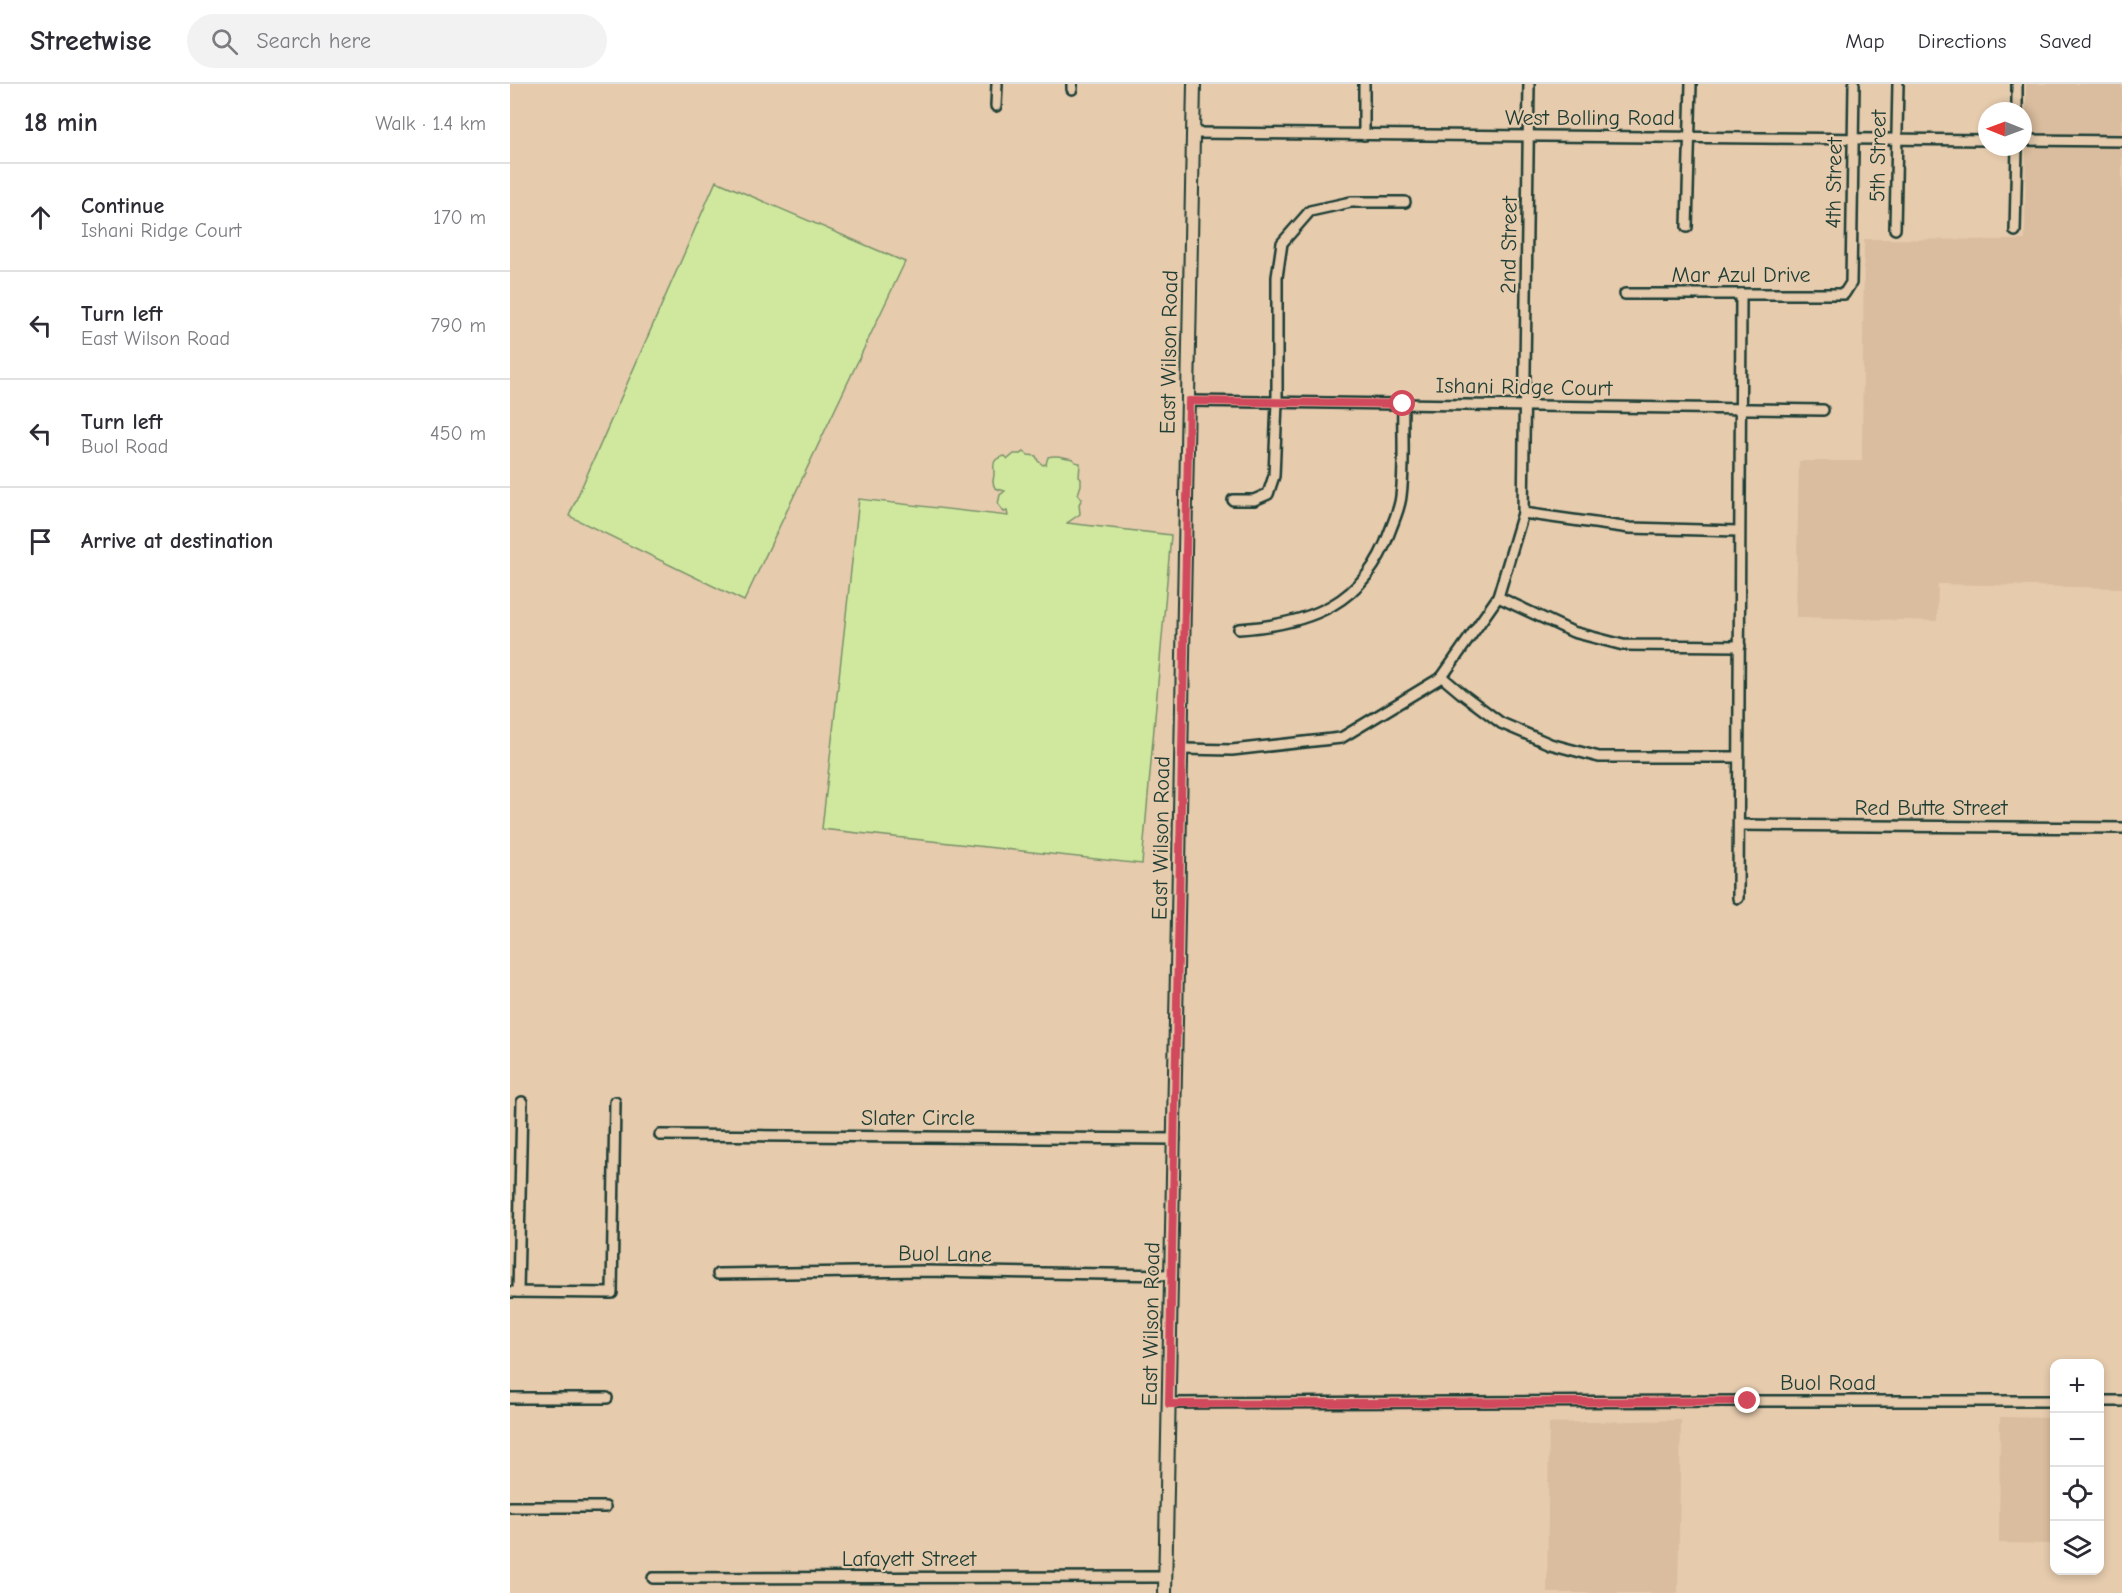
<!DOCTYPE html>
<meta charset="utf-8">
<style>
body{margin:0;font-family:"Comic Neue",sans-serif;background:#f2f2f3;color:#2b2b33}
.controls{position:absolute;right:18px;bottom:18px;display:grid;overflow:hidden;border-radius:12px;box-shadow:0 3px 9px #0003}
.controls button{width:54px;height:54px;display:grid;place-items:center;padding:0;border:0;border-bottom:2px solid #e1e1e2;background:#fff;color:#2b2b33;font:30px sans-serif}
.compass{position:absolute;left:1468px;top:18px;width:54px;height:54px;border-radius:50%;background:#fff;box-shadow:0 3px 9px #0003;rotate:271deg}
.stop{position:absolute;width:18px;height:18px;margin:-14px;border:4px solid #d1495b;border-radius:50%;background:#fff}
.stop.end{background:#d1495b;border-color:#fff;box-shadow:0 2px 6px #0008}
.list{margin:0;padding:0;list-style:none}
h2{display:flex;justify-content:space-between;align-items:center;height:78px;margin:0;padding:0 24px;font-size:26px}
h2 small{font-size:20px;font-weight:400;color:#7c7c81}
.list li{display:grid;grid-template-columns:39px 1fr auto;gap:18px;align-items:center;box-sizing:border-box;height:108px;padding:0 24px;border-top:2px solid #e1e1e2}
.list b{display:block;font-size:22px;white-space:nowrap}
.list p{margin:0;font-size:20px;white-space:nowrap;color:#7c7c81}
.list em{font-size:20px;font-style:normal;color:#7c7c81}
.icon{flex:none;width:33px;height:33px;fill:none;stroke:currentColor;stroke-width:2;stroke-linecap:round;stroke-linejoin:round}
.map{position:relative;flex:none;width:1612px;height:1509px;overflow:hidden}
header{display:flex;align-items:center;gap:36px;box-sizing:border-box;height:84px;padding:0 30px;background:#fff;border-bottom:2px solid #e1e1e2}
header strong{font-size:28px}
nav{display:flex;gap:33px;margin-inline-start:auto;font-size:21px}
.search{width:420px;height:54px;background:#f2f2f3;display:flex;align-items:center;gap:15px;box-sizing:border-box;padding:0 21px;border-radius:33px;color:#7c7c81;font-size:22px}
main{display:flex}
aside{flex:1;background:#fff}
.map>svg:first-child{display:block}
</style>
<header>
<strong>Streetwise</strong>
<div class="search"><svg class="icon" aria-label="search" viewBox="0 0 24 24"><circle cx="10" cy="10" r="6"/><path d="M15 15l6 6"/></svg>Search here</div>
<nav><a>Map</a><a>Directions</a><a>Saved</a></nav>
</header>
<main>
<aside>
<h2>18 min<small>Walk · 1.4 km</small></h2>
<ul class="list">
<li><svg class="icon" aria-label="ahead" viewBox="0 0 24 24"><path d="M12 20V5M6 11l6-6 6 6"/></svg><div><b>Continue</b><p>Ishani Ridge Court</p></div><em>170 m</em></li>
<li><svg class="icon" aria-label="left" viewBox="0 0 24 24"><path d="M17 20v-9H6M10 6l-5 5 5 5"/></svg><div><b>Turn left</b><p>East Wilson Road</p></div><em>790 m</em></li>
<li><svg class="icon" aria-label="left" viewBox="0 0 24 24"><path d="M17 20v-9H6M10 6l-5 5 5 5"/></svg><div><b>Turn left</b><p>Buol Road</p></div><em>450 m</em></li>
<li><svg class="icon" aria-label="arrive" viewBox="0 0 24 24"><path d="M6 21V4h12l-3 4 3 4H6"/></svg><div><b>Arrive at destination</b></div></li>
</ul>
</aside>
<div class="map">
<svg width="1612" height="1509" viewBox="0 0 1612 1509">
<rect width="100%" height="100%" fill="#e6cbad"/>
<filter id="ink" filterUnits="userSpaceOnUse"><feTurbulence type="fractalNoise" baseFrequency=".0167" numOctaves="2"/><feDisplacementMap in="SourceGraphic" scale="12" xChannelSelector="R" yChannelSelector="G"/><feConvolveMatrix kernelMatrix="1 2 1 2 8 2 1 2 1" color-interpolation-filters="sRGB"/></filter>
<g filter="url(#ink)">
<g fill="#dabd9e">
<path d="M1516,0H1612V504L1428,500L1427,537L1286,533L1289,377H1352L1354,155L1515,156Z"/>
<path d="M1490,1333L1544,1334V1460L1489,1459Z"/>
<path d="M1171,1336L1168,1509H1037L1039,1339Z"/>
</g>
<g fill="#d0e89e" stroke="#789269" stroke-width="1.5">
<path d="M206,97L395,178L234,517L59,432Z"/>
<path d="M514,368L518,371L526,372L528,377L533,381L536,380L538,373C549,370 553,374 563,375L565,378L570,379L569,393L571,395V401L568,410L572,415L569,420L570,430L557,439L661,451L632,780L312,745L349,415L498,432L497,427L494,428L488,420L490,411L495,407L485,404C481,397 484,396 484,390C484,380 481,375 495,372L498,375L504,370H510Z"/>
</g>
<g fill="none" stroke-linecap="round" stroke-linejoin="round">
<defs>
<g id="minor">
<path d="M562,5V0"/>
<path d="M486,22L487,0"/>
<path d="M1507,27V0"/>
<path d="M683,49L1477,56"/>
<path d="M854,51V0"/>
<path d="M1513,56L1612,57"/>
<path d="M1177,143L1181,0"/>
<path d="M1385,145L1388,0"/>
<path d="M1505,147L1507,63"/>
<path d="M1115,210H1334L1341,199L1344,0"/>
<path d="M679,317L1313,326"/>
<path d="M723,416H744L758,410L764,392L767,318V193L772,159L800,127L841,118H895"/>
<path d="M1013,429L1120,444L1228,447"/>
<path d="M988,513L1063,548L1113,561L1230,562"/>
<path d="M729,545C800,540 855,520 880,447C884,436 890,424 891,412C895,382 892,350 893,320"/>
<path d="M932,593L951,609L991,639L1040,660L1089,673H1228"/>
<path d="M673,665L722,666L831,654L932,593L988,513L1013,429L1019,0"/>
<path d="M1229,741L1612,744"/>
<path d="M1228,814L1231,210"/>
<path d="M150,1051L665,1055"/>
<path d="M208,1190L413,1187L662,1191"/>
<path d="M0,1208L102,1209L105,1018"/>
<path d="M8,1208L12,1018"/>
<path d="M0,1314H97"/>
<path d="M1590,1317H1612"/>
<path d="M659,1319L1238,1317H1544"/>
<path d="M0,1423H95"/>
<path d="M143,1494L656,1493"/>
</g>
<path id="tertiary" d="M655,1509L684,0"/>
</defs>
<use href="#minor" stroke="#1f3d34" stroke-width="14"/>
<use href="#tertiary" stroke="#1f3d34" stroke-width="16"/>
<use href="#minor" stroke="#e6cbad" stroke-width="9"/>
<use href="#tertiary" stroke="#e6cbad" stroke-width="12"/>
</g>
</g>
<g fill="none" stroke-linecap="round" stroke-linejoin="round" filter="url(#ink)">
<path stroke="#d1495b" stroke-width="8" d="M893,320L679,317L659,1320L1238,1317"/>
</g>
<g text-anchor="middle" stroke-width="4.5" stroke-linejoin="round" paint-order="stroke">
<g font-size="22" fill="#1f3d34" stroke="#e6cbad">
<text x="1080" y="41">West Bolling Road</text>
<text transform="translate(1367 72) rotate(-89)" y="8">5th Street</text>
<text transform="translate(1323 99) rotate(-89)" y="8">4th Street</text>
<text transform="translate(998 161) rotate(-89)" y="8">2nd Street</text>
<text x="1231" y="198">Mar Azul Drive</text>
<text transform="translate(658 268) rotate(-89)" y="8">East Wilson Road</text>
<text transform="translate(1014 302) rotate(1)" y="8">Ishani Ridge Court</text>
<text x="1421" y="731">Red Butte Street</text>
<text transform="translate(650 754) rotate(-89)" y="8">East Wilson Road</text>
<text x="408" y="1041">Slater Circle</text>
<text transform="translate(435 1169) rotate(1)" y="8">Buol Lane</text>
<text transform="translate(640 1240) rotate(-89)" y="8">East Wilson Road</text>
<text x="1318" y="1306">Buol Road</text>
<text x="399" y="1482">Lafayett Street</text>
</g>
</g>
</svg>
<div class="controls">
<button>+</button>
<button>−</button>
<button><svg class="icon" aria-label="locate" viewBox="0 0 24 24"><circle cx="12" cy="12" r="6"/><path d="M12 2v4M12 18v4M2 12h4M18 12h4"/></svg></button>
<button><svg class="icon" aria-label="layers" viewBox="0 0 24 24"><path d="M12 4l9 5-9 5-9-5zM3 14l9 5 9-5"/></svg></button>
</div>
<svg class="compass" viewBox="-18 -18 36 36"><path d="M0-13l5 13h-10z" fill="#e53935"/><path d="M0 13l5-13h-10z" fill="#7c7c81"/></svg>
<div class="stop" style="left:893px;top:320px"></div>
<div class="stop end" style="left:1238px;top:1317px"></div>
</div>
</main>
